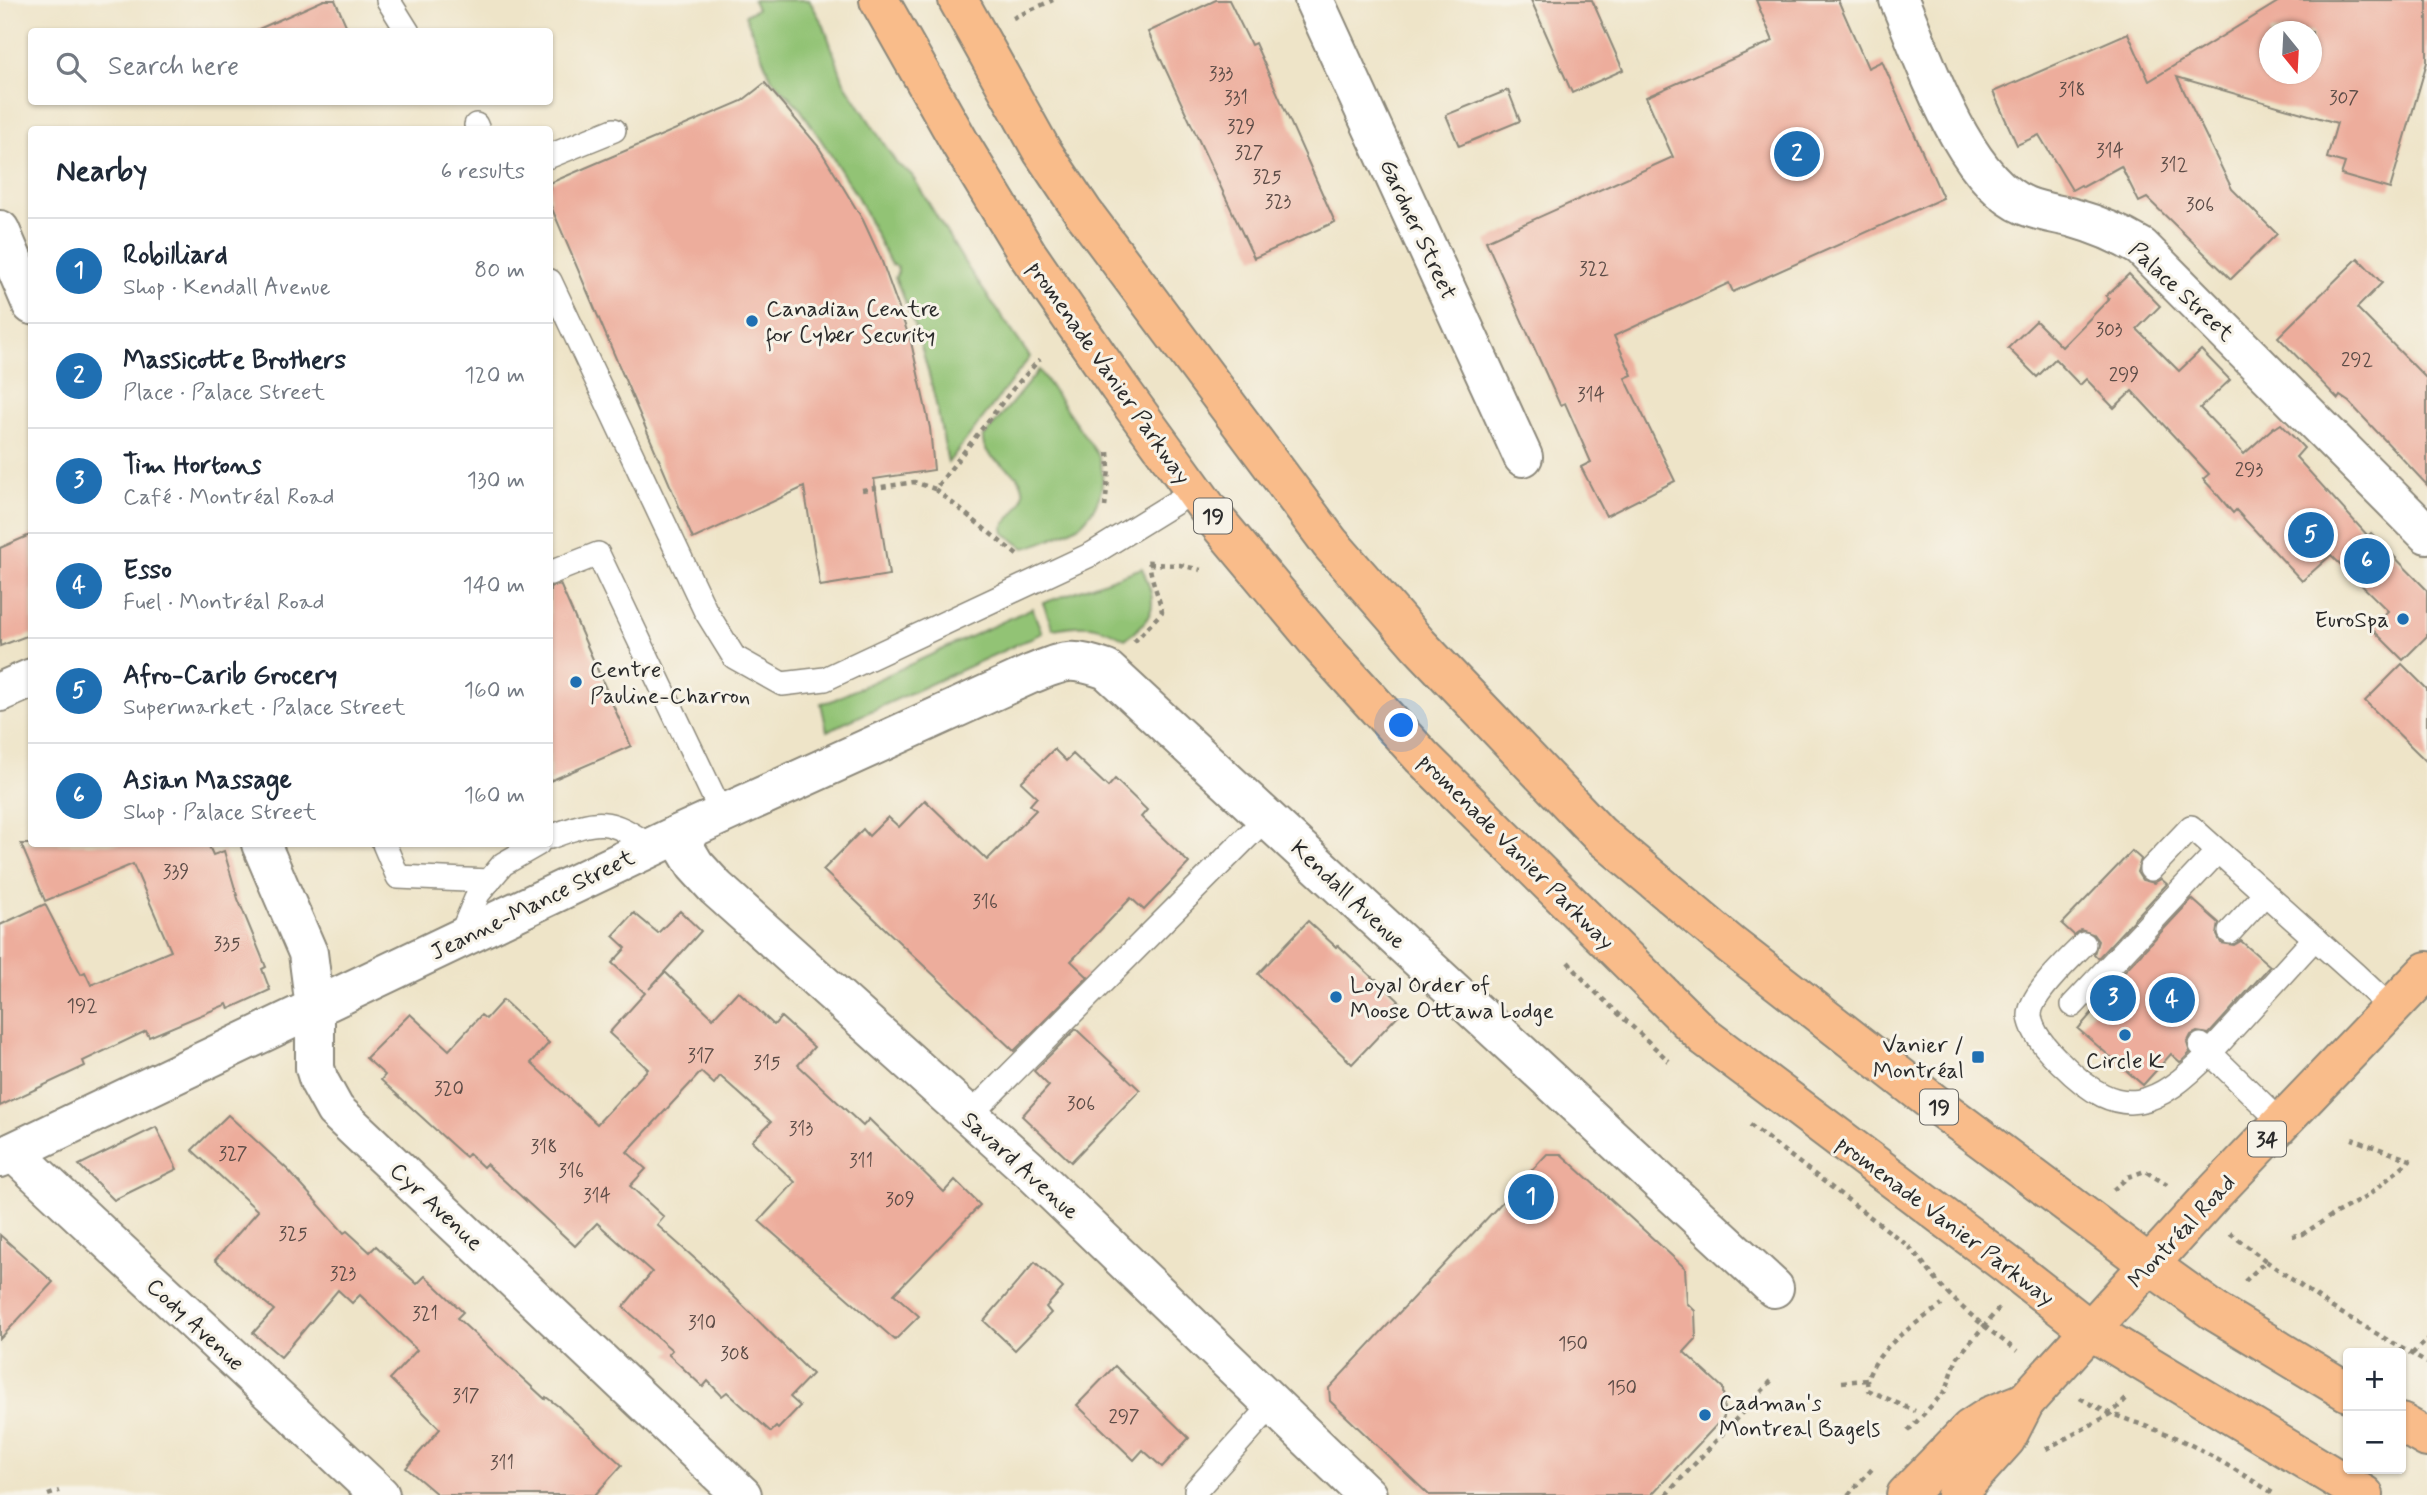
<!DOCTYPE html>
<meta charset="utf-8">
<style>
body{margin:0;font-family:Mynerve,sans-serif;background:#f2f2f3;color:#1f2937}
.controls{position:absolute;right:21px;bottom:21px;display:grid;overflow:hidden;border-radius:7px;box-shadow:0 2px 5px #0004}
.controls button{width:63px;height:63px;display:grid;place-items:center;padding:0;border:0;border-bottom:2px solid #e0e1e3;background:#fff;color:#1f2937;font:35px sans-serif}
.compass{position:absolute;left:2259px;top:21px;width:63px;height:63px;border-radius:50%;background:#fff;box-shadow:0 2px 5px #0004;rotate:162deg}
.you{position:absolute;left:1402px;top:726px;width:24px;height:24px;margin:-18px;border:5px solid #fff;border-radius:50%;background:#1a73e8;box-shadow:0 0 0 10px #1a73e833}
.badge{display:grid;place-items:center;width:46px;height:46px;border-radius:50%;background:#1f6fb2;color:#fff;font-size:23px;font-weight:700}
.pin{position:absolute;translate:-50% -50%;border:4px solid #fff;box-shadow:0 2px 7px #0006}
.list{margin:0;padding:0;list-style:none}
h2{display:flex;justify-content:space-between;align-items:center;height:91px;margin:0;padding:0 28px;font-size:30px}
h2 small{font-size:23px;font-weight:400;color:#747a83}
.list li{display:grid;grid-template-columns:46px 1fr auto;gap:21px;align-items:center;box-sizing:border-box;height:105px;padding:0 28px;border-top:2px solid #e0e1e3}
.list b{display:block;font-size:26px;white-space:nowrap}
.list p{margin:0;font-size:23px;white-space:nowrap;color:#747a83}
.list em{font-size:23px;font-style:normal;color:#747a83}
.icon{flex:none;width:38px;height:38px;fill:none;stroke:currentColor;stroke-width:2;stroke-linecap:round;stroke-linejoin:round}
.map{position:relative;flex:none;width:2427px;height:1495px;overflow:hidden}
.search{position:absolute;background:#fff;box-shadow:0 2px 5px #0004;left:28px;top:28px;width:525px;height:77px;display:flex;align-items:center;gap:18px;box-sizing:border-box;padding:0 24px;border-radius:7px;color:#747a83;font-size:26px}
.panel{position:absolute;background:#fff;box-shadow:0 2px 5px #0004;left:28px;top:126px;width:525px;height:721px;border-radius:7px}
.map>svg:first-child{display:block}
</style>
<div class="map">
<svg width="2427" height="1495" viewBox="0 0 2427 1495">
<rect width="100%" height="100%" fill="#f7f3e8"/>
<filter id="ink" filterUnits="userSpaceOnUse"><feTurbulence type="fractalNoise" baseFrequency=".0143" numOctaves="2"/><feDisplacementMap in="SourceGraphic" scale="14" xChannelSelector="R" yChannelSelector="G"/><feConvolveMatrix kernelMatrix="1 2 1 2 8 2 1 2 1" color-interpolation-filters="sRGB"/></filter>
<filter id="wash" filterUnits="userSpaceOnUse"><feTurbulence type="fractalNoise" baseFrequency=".00686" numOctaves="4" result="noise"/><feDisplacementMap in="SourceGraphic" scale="28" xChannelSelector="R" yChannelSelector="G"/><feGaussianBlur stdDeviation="1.57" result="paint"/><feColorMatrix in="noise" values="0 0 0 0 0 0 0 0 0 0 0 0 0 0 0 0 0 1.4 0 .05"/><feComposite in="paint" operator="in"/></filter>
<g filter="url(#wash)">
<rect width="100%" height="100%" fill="#eee4c8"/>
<g fill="#92c374" stroke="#5e7750" stroke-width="2">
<path d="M753,0H809L824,26L844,82L897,164L911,174L966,265L1030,357L948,463C936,400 923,336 895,278L898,272L897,267L890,263L858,198L829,152L799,107L771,78L745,15L757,9Z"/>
<path d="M1039,370L1098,455C1107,478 1102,502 1084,521C1075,530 1061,534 1050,539C1042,542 1033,547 1024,548L1004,533L1003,528C1007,518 1019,511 1022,500C1032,467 982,466 983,438Z"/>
<path d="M1142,568C1157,603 1158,616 1125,639C1098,624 1084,623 1053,629L1043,603Z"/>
<path d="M1032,608L1042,633L827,731L821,703L831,701Z"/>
</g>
<g id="blocks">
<g fill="#edad9c" fill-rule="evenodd">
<path d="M324,0H335L349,32H252Z"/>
<path d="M1216,0H1229L1251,45L1255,43L1335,222L1254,258L1148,32Z"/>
<path d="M1531,0H1592L1623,70L1572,93Z"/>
<path d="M1756,0H1838L1868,68L1882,61L1943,198L1733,292L1729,283L1614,336L1632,375L1625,378L1675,481L1606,516L1581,467L1591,462L1565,403L1560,405L1486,241L1673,157L1646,97L1773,41Z"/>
<path d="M2281,0H2427V62L2390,189L2341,175L2345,163L2327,158L2337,123L2177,77L2232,189L2277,234L2231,279L2147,198L2139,202L2121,166L2083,187L2081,185L2072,190L2039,135L2017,145L1993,92L2128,33L2149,81ZM2270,32H2312V74H2270Z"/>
<path d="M765,83L818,146L863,220L881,259L911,342L930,428L934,470L874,479L889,575L820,586L804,487L693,539L550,204V183L742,101Z"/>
<path d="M1508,90L1520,121L1459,146L1446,115Z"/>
<path d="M2358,258L2382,283L2357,308L2427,379V485L2349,402L2340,396L2338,399L2278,337Z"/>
<path d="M2129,274L2160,306L2137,329L2179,371L2201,350L2230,380L2200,408L2244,454L2274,427L2275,428L2281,424L2304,448L2296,457L2368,536L2371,533L2427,590V636L2403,660L2371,628L2388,611L2331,555L2302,581L2236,510L2233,513L2216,493L2203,479L2209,474L2132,391L2114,408L2086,379L2080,385L2055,359L2037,377L2008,348L2036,321L2062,347L2109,299L2106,296Z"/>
<path d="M32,534V634L0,646V548Z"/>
<path d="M560,584L631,746L550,781V587Z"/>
<path d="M2402,664L2427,689V762L2365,701Z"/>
<path d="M1054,749L1066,761L1073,754L1108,787L1115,779L1147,810L1141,817L1189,863L1144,910L1131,898L1071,961L1088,977L1014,1051L823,870L863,829L869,836L888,817L899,827L925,800L987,860L1036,810L1030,805L1037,797L1021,782Z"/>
<path d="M21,844H208L213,855L224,851L238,899L266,967L262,969L270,990L229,1009L227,1004L149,1037L146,1031L83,1061L85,1066L0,1106V925L45,904L81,974L85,972L91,985L171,951L133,864L45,901Z"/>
<path d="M2132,851L2141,859L2137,872L2142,880L2154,883L2161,879L2167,884L2098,958L2094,954L2098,941L2093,934L2081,930L2074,935L2062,924Z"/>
<path d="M2192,899L2219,923L2217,935L2221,943L2234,945L2241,941L2270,966L2209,1034L2197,1032L2191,1035L2187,1043L2190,1053L2182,1061L2180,1062L2171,1054L2143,1085L2078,1029L2121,979L2119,977Z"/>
<path d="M680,911L701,931L649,989L665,972L713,1018L738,991L774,1025L781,1017L814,1047L798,1065L863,1126L869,1119L944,1192L955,1180L980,1205L894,1294L919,1316L895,1340L759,1221L795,1182L752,1141L771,1122L720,1076L714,1084L701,1072L627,1152L646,1169L630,1186L664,1217L657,1225L701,1264L812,1374L790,1397L800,1406L778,1429L776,1427L771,1432L727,1392L722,1396L708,1381L703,1387L668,1354L672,1350L623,1307L652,1272L597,1223L575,1246L486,1164L483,1167L469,1154L466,1157L460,1152L381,1080L385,1075L366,1058L410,1014L449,1050L481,1015L486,1019L503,1000L549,1043L531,1063L597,1124L648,1069L609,1033L645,993L612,963L626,948L613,936L634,913L658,933Z"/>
<path d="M1308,921L1336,947L1338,945L1375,980L1376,979L1399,1001L1396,1004L1403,1010L1352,1064L1258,974Z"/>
<path d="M1076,1029L1140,1090L1071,1162L1022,1116L1049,1086L1034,1071Z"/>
<path d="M228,1115L288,1170L344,1233L347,1231L370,1252L376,1246L417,1284L425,1276L435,1285L463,1312L457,1318L545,1399L546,1397L558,1406L622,1465L595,1495H438L406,1468L440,1429L390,1379L417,1350L360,1295L352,1303L338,1290L281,1357L253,1333L274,1310L215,1260L258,1211L192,1150Z"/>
<path d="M156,1127L177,1169L114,1200L79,1165Z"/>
<path d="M1547,1154H1561L1685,1268L1687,1303L1695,1311L1696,1339L1684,1352L1723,1388L1724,1417L1651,1495H1429L1330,1401L1329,1388Z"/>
<path d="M0,1235L53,1282L0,1339Z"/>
<path d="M1035,1262L1063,1288L1046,1307L1051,1313L1015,1350L984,1321Z"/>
<path d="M1115,1366L1189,1438L1162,1467L1143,1450L1134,1460L1077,1405Z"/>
</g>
</g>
</g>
<g filter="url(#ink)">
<use href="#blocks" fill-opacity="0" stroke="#8c887a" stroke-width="2"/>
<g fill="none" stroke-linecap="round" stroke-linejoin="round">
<defs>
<g id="lane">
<path d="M388,0L408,32"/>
<path d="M476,125L478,130"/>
<path d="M550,156L614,130"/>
<path d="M550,281L705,610L734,657L782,684L825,679L1092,554L1194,491"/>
<path d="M550,573L598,554L722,814"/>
<path d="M550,837C599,819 607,816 651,847"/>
<path d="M384,844L398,877L489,881"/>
<path d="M2151,869L2191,827L2356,975L2391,1008"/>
<path d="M2230,932L2265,894"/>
<path d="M459,939L478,894L503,864L538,844"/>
<path d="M2084,944C2070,959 2029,995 2030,1016C2032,1034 2049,1052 2062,1064C2121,1124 2157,1107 2210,1053L2201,1045"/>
<path d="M2073,1005L2217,852"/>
<path d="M968,1117L1267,817"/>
<path d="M2282,1123L2210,1053L2315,938"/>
<path d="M1196,1490L1273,1404"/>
</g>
<g id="street">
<path d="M1314,0L1523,457"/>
<path d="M1899,0C1925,60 1963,180 2026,206C2041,212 2057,214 2073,218C2098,225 2119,234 2141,247L2427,534"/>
<path d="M0,230L32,305"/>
<path d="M0,692L32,678"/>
<path d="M677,835L695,865L716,888L1030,1170L1367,1495"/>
<path d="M261,844L308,953L315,1008V1068L319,1081L335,1110L742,1495"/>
<path d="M13,1152L380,1495"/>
<path d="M0,1158L677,835L1031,674C1067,660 1069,657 1107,670L1774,1288"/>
</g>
<g id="primary">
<path d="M879,0L960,143L1028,255L1119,387L1215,519L1322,647L1422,757L1705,1037L2009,1266L2090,1330L2364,1495"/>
<path d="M958,0L1042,151L1083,212L1330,543L1419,645L1599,834L1731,945L1935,1104L2150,1265L2214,1311L2348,1392"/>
<path d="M2401,1423L2427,1438"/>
<path d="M1906,1495L1970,1429L1990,1416L2025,1402"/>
<path d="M1956,1495L2006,1439L2025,1402L2214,1193L2427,971"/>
</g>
</defs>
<use href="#lane" stroke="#8c887a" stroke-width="26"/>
<use href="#street" stroke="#8c887a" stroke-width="42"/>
<use href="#primary" stroke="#8c887a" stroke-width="42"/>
<g stroke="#8c887a" stroke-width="4.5" stroke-dasharray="5 5" stroke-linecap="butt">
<path d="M1013,18L1053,0"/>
<path d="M862,490L914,482L935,489"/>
<path d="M1105,507L1109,469L1108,452"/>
<path d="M1017,555L935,489L1012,390L1040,359"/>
<path d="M1149,564L1180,565L1201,570"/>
<path d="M1134,642L1162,612C1159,594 1147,573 1150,555"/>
<path d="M1568,962L1592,989L1669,1061"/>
<path d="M1750,1125L1907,1245C1922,1259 1932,1277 1946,1291C1967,1314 1992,1332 2017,1351"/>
<path d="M2113,1190L2128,1177L2145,1171L2167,1185"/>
<path d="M2230,1233L2266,1261L2243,1283"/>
<path d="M2292,1236L2303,1234L2334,1214L2368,1196L2410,1160L2352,1139"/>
<path d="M2266,1261L2331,1307L2427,1363"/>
<path d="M2412,1354L2427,1339"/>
<path d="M1867,1380L1868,1390L1915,1411"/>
<path d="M1842,1382L1867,1380C1879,1345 1914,1325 1942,1305"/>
<path d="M2080,1398C2111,1417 2148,1425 2181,1440C2214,1456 2245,1476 2276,1495"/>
<path d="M1908,1431L1946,1390L1957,1358L2000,1307"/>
<path d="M2046,1449L2111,1414L2127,1398"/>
<path d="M48,1495L59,1491"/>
<path d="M1666,1495L1773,1379"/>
<path d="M1848,1495L1873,1468"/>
</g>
<use href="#lane" stroke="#fff" stroke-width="23"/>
<use href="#street" stroke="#fff" stroke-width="38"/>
<use href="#primary" stroke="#f9bc8a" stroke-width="38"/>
</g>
</g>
<g fill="#1f6fb2" stroke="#f7f3e8" stroke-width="2.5">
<circle cx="752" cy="321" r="7"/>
<circle cx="2403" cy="619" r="7"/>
<circle cx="576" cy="682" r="7"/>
<circle cx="1336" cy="997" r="7"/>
<circle cx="2125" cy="1035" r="7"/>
<rect x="1971" y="1050" width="14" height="14" rx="3.5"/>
<circle cx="1705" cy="1415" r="7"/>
</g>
<g text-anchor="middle" stroke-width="6" stroke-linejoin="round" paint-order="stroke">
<g font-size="19" fill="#5c4c47">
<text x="1221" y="80">333</text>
<text x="2072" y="96">318</text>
<text x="1236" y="104">331</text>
<text x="2344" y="104">307</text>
<text x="1241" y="133">329</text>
<text x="2110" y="157">314</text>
<text x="1249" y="159">327</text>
<text x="2174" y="171">312</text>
<text x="1267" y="183">325</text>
<text x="1278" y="208">323</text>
<text x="2200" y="211">306</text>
<text x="1594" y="275">322</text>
<text x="2109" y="336">303</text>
<text x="2357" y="366">292</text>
<text x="2124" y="381">299</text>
<text x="1591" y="401">314</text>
<text x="2249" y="476">293</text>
<text x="176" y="878">339</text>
<text x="985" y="908">316</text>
<text x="227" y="950">335</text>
<text x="82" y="1012">192</text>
<text x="701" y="1062">317</text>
<text x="767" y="1069">315</text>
<text x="449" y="1095">320</text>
<text x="1081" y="1110">306</text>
<text x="801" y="1135">313</text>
<text x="544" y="1153">318</text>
<text x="233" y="1160">327</text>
<text x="861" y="1167">311</text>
<text x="571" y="1177">316</text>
<text x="597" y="1202">314</text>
<text x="900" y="1206">309</text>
<text x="293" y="1240">325</text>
<text x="343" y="1280">323</text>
<text x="425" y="1320">321</text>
<text x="702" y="1329">310</text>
<text x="1573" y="1350">150</text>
<text x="735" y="1360">308</text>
<text x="1622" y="1394">150</text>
<text x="466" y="1402">317</text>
<text x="1124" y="1423">297</text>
<text x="502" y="1469">311</text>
</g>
<g fill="#f7f3e8" stroke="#686764" stroke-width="2">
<rect x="1194" y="498.5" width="38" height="35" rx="5"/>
<rect x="1920" y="1089.5" width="38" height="35" rx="5"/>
<rect x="2248" y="1121.5" width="38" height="35" rx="5"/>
</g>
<g font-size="21" font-weight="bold" fill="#2b2b2b">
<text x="1213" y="523">19</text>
<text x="1939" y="1114">19</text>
<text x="2267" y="1146">34</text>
</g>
<g font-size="23" fill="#2b2b2b" stroke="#f7f3e8">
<text transform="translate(1419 229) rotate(65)" y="8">Gardner Street</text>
<text transform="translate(2182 291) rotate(43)" y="8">Palace Street</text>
<text transform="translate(1110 372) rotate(55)" y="8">promenade Vanier Parkway</text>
<text transform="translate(1517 851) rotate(45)" y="8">promenade Vanier Parkway</text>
<text transform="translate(1349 894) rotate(43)" y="8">Kendall Avenue</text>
<text transform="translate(532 904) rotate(-26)" y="8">Jeanne-Mance Street</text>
<text transform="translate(1021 1165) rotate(42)" y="8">Savard Avenue</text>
<text transform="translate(437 1206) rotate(43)" y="8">Cyr Avenue</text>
<text transform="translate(1946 1220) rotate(37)" y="8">promenade Vanier Parkway</text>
<text transform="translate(2181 1231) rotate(-47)" y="8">Montréal Road</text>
<text transform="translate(196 1324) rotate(43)" y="8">Cody Avenue</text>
</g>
<g font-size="23" fill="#2b2b2b" stroke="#f7f3e8" text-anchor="start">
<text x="766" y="316">Canadian Centre<tspan x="766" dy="26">for Cyber Security</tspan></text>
<text x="2389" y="627" text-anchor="end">EuroSpa</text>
<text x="590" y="677">Centre<tspan x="590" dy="26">Pauline-Charron</tspan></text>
<text x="1350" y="992">Loyal Order of<tspan x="1350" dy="26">Moose Ottawa Lodge</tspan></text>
<text x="1964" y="1052" text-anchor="end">Vanier /<tspan x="1964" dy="26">Montréal</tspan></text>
<text x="2125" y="1068" text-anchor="middle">Circle K</text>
<text x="1719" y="1410">Cadman's<tspan x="1719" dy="26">Montreal Bagels</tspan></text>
</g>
</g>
</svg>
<div class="controls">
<button>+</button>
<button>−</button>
</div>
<svg class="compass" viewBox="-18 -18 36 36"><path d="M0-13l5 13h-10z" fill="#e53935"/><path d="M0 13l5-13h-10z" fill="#747a83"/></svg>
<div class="you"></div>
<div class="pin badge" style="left:1531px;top:1197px">1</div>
<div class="pin badge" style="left:1797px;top:154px">2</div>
<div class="pin badge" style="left:2113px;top:998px">3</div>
<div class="pin badge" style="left:2172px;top:1000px">4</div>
<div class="pin badge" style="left:2311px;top:535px">5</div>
<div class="pin badge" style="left:2367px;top:561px">6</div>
<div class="search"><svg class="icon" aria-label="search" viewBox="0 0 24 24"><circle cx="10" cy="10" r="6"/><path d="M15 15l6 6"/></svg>Search here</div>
<section class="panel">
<h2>Nearby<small>6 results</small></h2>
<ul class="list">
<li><span class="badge">1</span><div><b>Robilliard</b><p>Shop · Kendall Avenue</p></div><em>80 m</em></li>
<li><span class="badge">2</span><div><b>Massicotte Brothers</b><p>Place · Palace Street</p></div><em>120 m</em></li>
<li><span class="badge">3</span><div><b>Tim Hortons</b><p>Café · Montréal Road</p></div><em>130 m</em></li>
<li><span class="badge">4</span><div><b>Esso</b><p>Fuel · Montréal Road</p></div><em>140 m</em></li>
<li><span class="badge">5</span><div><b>Afro-Carib Grocery</b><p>Supermarket · Palace Street</p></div><em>160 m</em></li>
<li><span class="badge">6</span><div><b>Asian Massage</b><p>Shop · Palace Street</p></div><em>160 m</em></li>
</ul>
</section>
</div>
